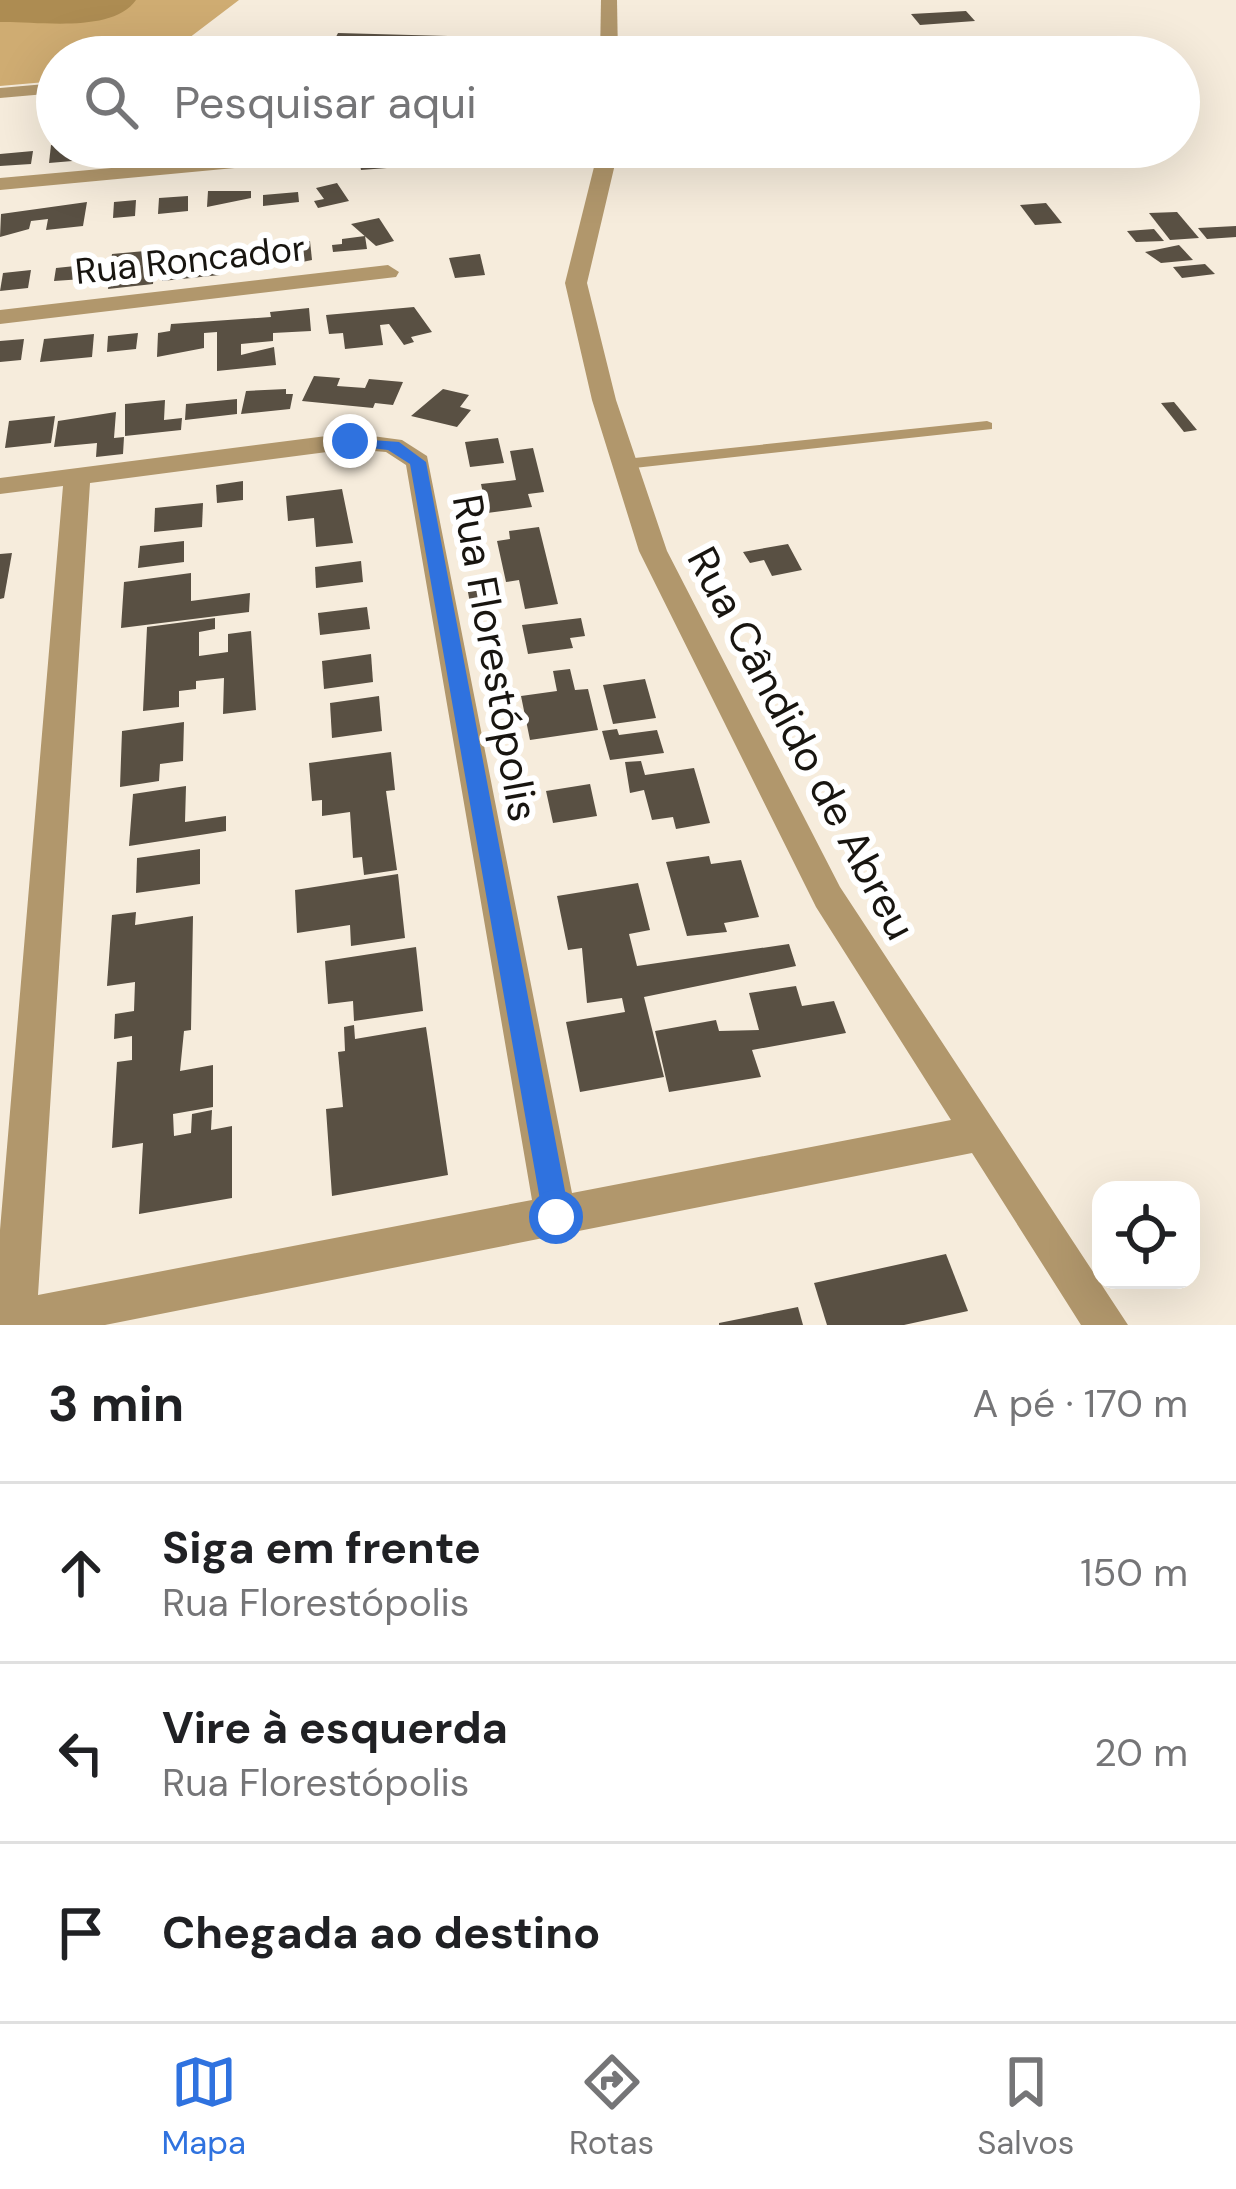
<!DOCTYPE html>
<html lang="pt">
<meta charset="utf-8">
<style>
body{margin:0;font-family:"DM Sans",sans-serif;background:#f2f2f2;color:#202124}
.controls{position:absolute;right:36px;bottom:36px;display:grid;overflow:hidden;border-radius:24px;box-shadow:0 12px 48px #0002}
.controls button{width:108px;height:108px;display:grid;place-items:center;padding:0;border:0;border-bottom:3px solid #e0e0e0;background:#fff;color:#202124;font:60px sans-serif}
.stop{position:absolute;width:36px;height:36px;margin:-27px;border:9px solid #2f72df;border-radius:50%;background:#fff}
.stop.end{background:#2f72df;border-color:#fff;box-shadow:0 3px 12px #0008}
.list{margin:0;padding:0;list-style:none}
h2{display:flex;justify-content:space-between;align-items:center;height:156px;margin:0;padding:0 48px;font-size:51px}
h2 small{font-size:39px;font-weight:400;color:#757577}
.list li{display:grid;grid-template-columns:78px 1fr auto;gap:36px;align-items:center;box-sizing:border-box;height:180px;padding:0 48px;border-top:3px solid #e0e0e0}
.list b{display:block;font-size:45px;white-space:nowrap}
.list p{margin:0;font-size:39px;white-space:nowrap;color:#757577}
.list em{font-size:39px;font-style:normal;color:#757577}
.icon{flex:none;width:66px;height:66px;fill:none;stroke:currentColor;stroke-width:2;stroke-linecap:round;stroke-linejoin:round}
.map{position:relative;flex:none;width:1236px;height:1325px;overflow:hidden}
.search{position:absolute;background:#fff;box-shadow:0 12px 48px #0002;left:36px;right:36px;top:36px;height:132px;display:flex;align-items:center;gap:30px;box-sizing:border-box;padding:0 42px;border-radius:66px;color:#757577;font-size:45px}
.sheet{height:696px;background:#fff}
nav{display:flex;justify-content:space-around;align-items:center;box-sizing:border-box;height:168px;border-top:3px solid #e0e0e0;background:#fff;font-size:33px;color:#757577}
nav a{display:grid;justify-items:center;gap:6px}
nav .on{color:#2f72df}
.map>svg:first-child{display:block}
</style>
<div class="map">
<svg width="1236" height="1325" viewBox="0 0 1236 1325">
<rect width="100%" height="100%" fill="#f6ecdc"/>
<path fill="#cfac72" d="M0,0H239L164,57H57V81L0,86Z"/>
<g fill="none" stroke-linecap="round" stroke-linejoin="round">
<path fill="#ad8c52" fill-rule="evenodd" d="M0,0H136C112,34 37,21 0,22Z"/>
</g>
<g fill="#595043">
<path d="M966,11L975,21L920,25L911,14Z"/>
<path d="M338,33L448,36L442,53L329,50Z"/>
<path d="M51,145L97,150L96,159L49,163Z"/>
<path d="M378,147H423L426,165L361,170L357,149Z"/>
<path d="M33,151L31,164L0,166V154Z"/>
<path d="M337,183L349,201L318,208L314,201L324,199L316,188Z"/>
<path d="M208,191H251V198L207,207Z"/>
<path d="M298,192L299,202L263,206V195Z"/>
<path d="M188,196V211L158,214L159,198Z"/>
<path d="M136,200L135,216L113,218L114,202Z"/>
<path d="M87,202L83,226L46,230L48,219L31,221L29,229L0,237L1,214Z"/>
<path d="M1046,203L1062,223L1035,225L1020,205Z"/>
<path d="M1177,212L1199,238L1170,240L1149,213Z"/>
<path d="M379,218L394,241L376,246L351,224Z"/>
<path d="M1236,226V237L1207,239L1198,228Z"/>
<path d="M1154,229L1164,241L1136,242L1127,231Z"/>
<path d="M365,236L367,249L333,252L332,245L342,244V239Z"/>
<path d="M310,241L312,260L278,267L276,245Z"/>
<path d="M1179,245L1193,260L1161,263L1145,252Z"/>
<path d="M260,247L261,264L230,267V250Z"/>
<path d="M156,250L153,284L108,289L112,254Z"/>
<path d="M210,253V262L220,261V275L162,281V257Z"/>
<path d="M480,254L485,275L455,278L449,258Z"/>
<path d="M1205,264L1215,274L1182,278L1173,267Z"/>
<path d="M85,265L83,279L54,281L56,268Z"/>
<path d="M31,270L28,288L0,291L3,273Z"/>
<path d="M414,307L432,332L411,337L414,342L404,345L389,324L380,325L383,345L345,349L343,333L329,334L326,315Z"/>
<path d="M309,308L311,331L273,333V341L241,344V355L274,347L276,365L217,371V332L204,333V348L157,357L158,333L170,331L171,324L271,317L270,312Z"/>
<path d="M138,333L136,349L107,352L108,336Z"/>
<path d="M94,334L92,357L40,362L44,339Z"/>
<path d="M24,339L21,360L0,362V341Z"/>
<path d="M314,376L340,378L337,386L365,388L369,379L403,382L393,405L375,403L373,408L302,401Z"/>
<path d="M286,389V394H293L290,409L241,414L246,391Z"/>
<path d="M443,389L469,395L460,407L471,410L457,427L411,416Z"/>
<path d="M237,399V414L185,420L186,404Z"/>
<path d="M165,400L164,420L182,418L181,430L125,436V404Z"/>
<path d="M1174,402L1197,430L1184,432L1161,403Z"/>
<path d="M116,412L114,438L124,437L123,454L96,457L97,443L54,447L58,421Z"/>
<path d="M55,416L51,443L5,448L9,421Z"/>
<path d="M498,438L504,463L470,467L465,442Z"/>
<path d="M533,448L544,492L528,494L532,507L487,513L481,484L516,480L510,451Z"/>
<path d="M243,481V500L217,503L216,485Z"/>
<path d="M342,489L353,543L316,547L314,518L288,521L286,496Z"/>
<path d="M203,503L202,527L154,532L155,508Z"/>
<path d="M539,527L558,604L525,609L519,580L506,582L497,541L510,539L509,531Z"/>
<path d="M184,541V562L138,568L140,546Z"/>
<path d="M788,544L802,570L772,576L764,560L750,563L743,552Z"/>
<path d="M12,553L4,598L0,599V554Z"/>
<path d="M361,561L363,582L316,588L315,567Z"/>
<path d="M191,573V601L250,593L249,612L121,628L124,582Z"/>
<path d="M492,584L497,611L472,614L467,587Z"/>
<path d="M367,607L370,629L320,635L318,613Z"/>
<path d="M215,618V629L199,632V656L228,652V634L251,631L256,710L223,714L224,678L196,681V689L179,691V707L143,711L147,627Z"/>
<path d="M581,618L585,636L570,638L573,648L528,654L522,625Z"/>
<path d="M371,654L373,682L324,689L322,661Z"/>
<path d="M570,669L575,690L588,689L598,730L530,740L521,696L557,691L553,671Z"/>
<path d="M645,679L656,718L613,724L603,685Z"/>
<path d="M379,696L382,731L332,738L330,703Z"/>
<path d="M184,722L183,761L160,764L159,781L120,787L122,731Z"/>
<path d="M617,729L619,735L657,730L664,753L610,760L602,731Z"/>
<path d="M391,752L395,790L386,791L397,870L364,875L362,857L353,858L350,812L322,816V800L312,801L309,763Z"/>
<path d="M641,761L645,775L694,768L710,823L676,829L673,817L652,820L644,790L630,793L625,762Z"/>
<path d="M590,784L597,816L553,823L546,791Z"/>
<path d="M186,786L185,822L226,816V831L129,846L133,794Z"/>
<path d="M200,849V884L136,893L137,858Z"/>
<path d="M709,856L711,864L741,860L759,917L724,923L727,932L687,936L666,862Z"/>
<path d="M398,874L405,938L351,946L350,925L297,933L295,890Z"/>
<path d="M638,883L650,930L629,934L637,966L789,944L796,966L644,997L664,1077L580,1092L566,1022L625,1012L622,998L587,1003L582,948L568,950L557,896Z"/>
<path d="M136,912L135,925L193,916L191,1030L184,1031L180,1071L213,1065V1107L173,1114L174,1136L191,1133L192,1114L212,1110L211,1130L232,1126V1198L139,1214L143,1143L112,1148L117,1062L132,1060V1036L114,1039L115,1014L134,1011L135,982L107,986L112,915Z"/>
<path d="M416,947L423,1011L354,1021L353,1001L328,1004L325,961Z"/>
<path d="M796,986L802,1006L834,1001L846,1033L752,1050L761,1077L669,1092L655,1031L716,1020L719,1031L759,1030L749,993Z"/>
<path d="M354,1025L355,1039L426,1027L448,1175L332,1196L326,1109L343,1107L338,1052L345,1051L344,1027Z"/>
<path d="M946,1254L968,1311L904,1325H827L814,1283Z"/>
<path d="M798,1307L803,1325H719V1323Z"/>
</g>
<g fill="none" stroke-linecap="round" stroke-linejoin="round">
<path fill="#b1976c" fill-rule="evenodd" d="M987,421L992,423V429L625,469L617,464L625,459Z"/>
<g fill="#b1976c" fill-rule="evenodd">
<path d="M601,0H617L618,57H600Z"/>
<path d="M263,44L269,45V53L223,57Z"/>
<path d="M57,83V93L0,98V88Z"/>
<path d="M599,147H619L587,283L616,400L667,551L840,887L1128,1325H1081L972,1153L105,1325H0V1230L63,486L0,494V478L350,433L402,440L427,456L572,1193L951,1120L816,907L639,551L592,400L565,283ZM350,449L386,452L406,465L532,1200L38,1295L90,483Z"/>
<path d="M312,150L319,152V160L0,190V178Z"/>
<path d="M388,265L399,272L396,277L0,324V310Z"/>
</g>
</g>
<path fill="#2f72df" d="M345,438L399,442L426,462L570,1217L556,1230L543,1217L410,464L388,450L345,445Z"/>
<g text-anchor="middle" stroke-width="12" stroke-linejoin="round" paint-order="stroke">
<g font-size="36" fill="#181510" stroke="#fff">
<text transform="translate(190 259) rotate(-6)" y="13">Rua Roncador</text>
</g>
<g font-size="42" fill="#181510" stroke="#fff">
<text transform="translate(496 658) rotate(80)" y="15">Rua Florestópolis</text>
<text transform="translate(802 743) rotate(62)" y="15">Rua Cândido de Abreu</text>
</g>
</g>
</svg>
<div class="controls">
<button><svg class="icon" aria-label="locate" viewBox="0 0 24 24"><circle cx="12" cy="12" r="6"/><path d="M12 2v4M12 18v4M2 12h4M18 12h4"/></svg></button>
</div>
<div class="stop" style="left:556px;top:1217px"></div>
<div class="stop end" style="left:350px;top:441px"></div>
<div class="search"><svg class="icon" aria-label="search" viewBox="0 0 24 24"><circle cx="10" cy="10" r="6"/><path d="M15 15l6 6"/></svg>Pesquisar aqui</div>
</div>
<section class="sheet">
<h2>3 min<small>A pé · 170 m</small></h2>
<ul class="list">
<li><svg class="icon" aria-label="ahead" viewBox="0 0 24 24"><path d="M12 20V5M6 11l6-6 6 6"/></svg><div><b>Siga em frente</b><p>Rua Florestópolis</p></div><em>150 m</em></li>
<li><svg class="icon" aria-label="left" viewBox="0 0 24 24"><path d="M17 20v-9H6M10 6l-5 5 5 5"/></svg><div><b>Vire à esquerda</b><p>Rua Florestópolis</p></div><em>20 m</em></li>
<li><svg class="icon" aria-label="arrive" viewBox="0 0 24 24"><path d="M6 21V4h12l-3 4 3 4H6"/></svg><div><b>Chegada ao destino</b></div></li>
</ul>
</section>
<nav>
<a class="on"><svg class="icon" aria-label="map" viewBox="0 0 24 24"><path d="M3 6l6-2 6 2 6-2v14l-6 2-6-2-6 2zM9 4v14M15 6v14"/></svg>Mapa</a>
<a><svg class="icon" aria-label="directions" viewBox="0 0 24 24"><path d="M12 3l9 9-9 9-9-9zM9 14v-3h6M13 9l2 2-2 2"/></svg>Rotas</a>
<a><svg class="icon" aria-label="saved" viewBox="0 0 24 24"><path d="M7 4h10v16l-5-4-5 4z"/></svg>Salvos</a>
</nav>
